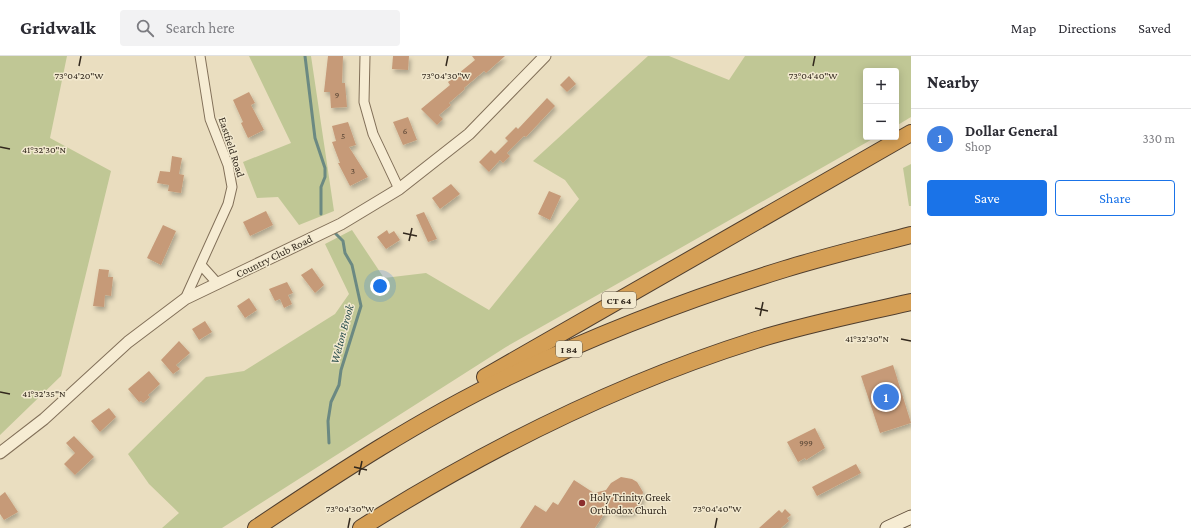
<!DOCTYPE html>
<meta charset="utf-8">
<style>
body{margin:0;font-family:"Crimson Pro",serif;background:#f2f2f3;color:#2b2b33}
.controls{position:absolute;right:12px;top:12px;display:grid;overflow:hidden;border-radius:4px;box-shadow:0 2px 10px #0003}
.controls button{width:36px;height:36px;display:grid;place-items:center;padding:0;border:0;border-bottom:1px solid #e1e1e2;background:#fff;color:#2b2b33;font:20px sans-serif}
.you{position:absolute;left:380px;top:230px;width:14px;height:14px;margin:-10px;border:3px solid #fff;border-radius:50%;background:#1a73e8;box-shadow:0 0 0 6px #1a73e833}
.badge{display:grid;place-items:center;width:26px;height:26px;border-radius:50%;background:#1a73e8;color:#fff;font-size:13px;font-weight:700}
.pin{position:absolute;translate:-50% -50%;border:2px solid #fff;box-shadow:0 1px 4px #0006}
.list{margin:0;padding:0;list-style:none}
h2{display:flex;justify-content:space-between;align-items:center;height:52px;margin:0;padding:0 16px;font-size:17px}
h2 small{font-size:13px;font-weight:400;color:#7c7c81}
.list li{display:grid;grid-template-columns:26px 1fr auto;gap:12px;align-items:center;box-sizing:border-box;height:60px;padding:0 16px;border-top:1px solid #e1e1e2}
.list b{display:block;font-size:15px;white-space:nowrap}
.list p{margin:0;font-size:13px;white-space:nowrap;color:#7c7c81}
.list em{font-size:13px;font-style:normal;color:#7c7c81}
.actions{display:flex;gap:8px;padding:12px 16px}
.actions a{flex:1;padding:9px 0;border:1px solid #1a73e8;border-radius:4px;text-align:center;font-size:14px;color:#1a73e8}
.actions .main{background:#1a73e8;color:#fff}
.icon{flex:none;width:22px;height:22px;fill:none;stroke:currentColor;stroke-width:2;stroke-linecap:round;stroke-linejoin:round}
.map{position:relative;flex:none;width:911px;height:472px;overflow:hidden}
header{display:flex;align-items:center;gap:24px;box-sizing:border-box;height:56px;padding:0 20px;background:#fff;border-bottom:1px solid #e1e1e2}
header strong{font-size:19px}
nav{display:flex;gap:22px;margin-inline-start:auto;font-size:14px}
.search{width:280px;height:36px;background:#f2f2f3;display:flex;align-items:center;gap:10px;box-sizing:border-box;padding:0 14px;border-radius:4px;color:#7c7c81;font-size:15px}
main{display:flex}
aside{flex:1;background:#fff}
.map>svg:first-child{display:block}
</style>
<header>
<strong>Gridwalk</strong>
<div class="search"><svg class="icon" aria-label="search" viewBox="0 0 24 24"><circle cx="10" cy="10" r="6"/><path d="M15 15l6 6"/></svg>Search here</div>
<nav><a>Map</a><a>Directions</a><a>Saved</a></nav>
</header>
<main>
<div class="map">
<svg width="911" height="472" viewBox="0 0 911 472">
<defs>
<filter id="shadow"><feDropShadow dx="2" dy="3.5" stdDeviation="2" flood-color="#0004"/></filter>
</defs>
<rect width="100%" height="100%" fill="#eadec0"/>
<g fill="#c0c795">
<path d="M0,0H67L50,82L111,115L61,320L0,379Z"/>
<path d="M249,0H311L334,155L299,169L278,141L257,142L243,106L291,87Z"/>
<path d="M648,0H669L729,24L745,0H911V61L896,70V15H866V81H876L506,291L222,472H162L179,457L149,428L128,398L206,321L244,315L335,258L349,238L325,188L352,174L384,222L426,217L489,254L579,143L565,124L533,105Z"/>
<path d="M911,108V150H909L903,112Z"/>
</g>
<g fill="none" stroke-linecap="round" stroke-linejoin="round">
<g stroke="#6b8982" stroke-width="3">
<path d="M305,0L315,82L325,112V121L321,131V158"/>
<path d="M329,387L328,365L331,346L339,329L341,314L361,250L352,209L345,197L343,185L335,177"/>
</g>
</g>
<g fill="#c69a78" filter="url(#shadow)">
<path d="M328,0H343L342,27H345L347,51L331,52L330,36H324Z"/>
<path d="M393,0H409L408,14L392,13Z"/>
<path d="M472,0H505L486,17L484,15L464,32L465,33L449,47L451,49L439,59L443,63L437,69L421,53L450,29L448,26L475,4Z"/>
<path d="M569,20L576,28L567,36L560,29Z"/>
<path d="M249,36L255,47L251,49L264,74L248,82L241,67L243,66L233,44Z"/>
<path d="M547,42L555,50L526,81L524,80L507,97L510,100L503,107L500,104L489,116L479,106L491,94L495,98L508,85L505,82L516,71L518,73Z"/>
<path d="M408,61L417,84L403,89L393,66Z"/>
<path d="M348,66L356,89L349,91L368,121L350,130L338,107H340L332,86L336,85L332,70Z"/>
<path d="M172,100L182,102L179,118L184,119L181,137L168,135L169,129L157,127L160,115L170,116Z"/>
<path d="M451,128L460,138L440,153L432,142Z"/>
<path d="M549,135L561,140L550,164L538,158Z"/>
<path d="M266,155L273,169L250,180L243,166Z"/>
<path d="M424,156L437,183L428,186L416,159Z"/>
<path d="M163,169L176,175L161,209L147,202Z"/>
<path d="M387,174L389,178L394,175L400,184L386,193L377,181Z"/>
<path d="M312,212L324,229L315,237L301,219Z"/>
<path d="M99,213L109,214L108,221H113L111,240L105,239L104,251L93,250Z"/>
<path d="M287,226L293,237L288,239L292,248L284,252L280,243L275,245L269,233Z"/>
<path d="M249,242L257,254L245,262L237,250Z"/>
<path d="M205,265L212,276L199,284L192,273Z"/>
<path d="M179,285L190,297L176,309L180,313L173,318L161,304Z"/>
<path d="M893,309L911,367L880,377L861,320Z"/>
<path d="M149,315L160,328L148,339L150,341L143,347L141,345L139,346L128,333Z"/>
<path d="M109,352L116,361L100,376L91,365Z"/>
<path d="M815,372L825,392L806,404L805,402L798,406L787,386Z"/>
<path d="M74,380L94,401L75,419L64,408L75,397L66,387Z"/>
<path d="M856,408L861,417L817,440L812,431Z"/>
<path d="M621,421L632,423L637,426L643,436L641,448L632,457L619,458L608,452L595,472H520L535,449L546,456L553,446L558,449L574,424L594,437L606,434L611,427Z"/>
<path d="M5,436L18,456L4,464L0,458V440Z"/>
<path d="M785,453L791,459L787,462L789,465L781,472H759L779,454L782,457Z"/>
</g>
<g fill="none" stroke-linecap="round" stroke-linejoin="round">
<defs>
<g id="minor">
<path d="M365,0L364,46L373,78L399,133"/>
<path d="M201,209L218,228"/>
<path d="M185,243L228,148L232,131L228,109L210,63L200,0"/>
</g>
<path id="tertiary" d="M0,397L44,363L128,286L185,243L341,168L399,133L469,78L545,0"/>
<path id="secondary" d="M887,472L911,461"/>
<g id="motorway">
<path d="M485,321L911,77"/>
<path d="M256,472C338,417 419,364 508,321C597,278 691,242 785,213C827,200 869,190 911,179"/>
<path d="M361,472C485,394 616,328 756,284C807,268 859,258 911,246"/>
</g>
</defs>
<use href="#minor" stroke="#827059" stroke-width="11"/>
<use href="#tertiary" stroke="#827059" stroke-width="13"/>
<use href="#secondary" stroke="#64513d" stroke-width="15"/>
<use href="#motorway" stroke="#503e2e" stroke-width="18"/>
<use href="#minor" stroke="#f6ecd3" stroke-width="9"/>
<use href="#tertiary" stroke="#f6ecd3" stroke-width="11"/>
<use href="#secondary" stroke="#f6ecd3" stroke-width="13"/>
<use href="#motorway" stroke="#d59f55" stroke-width="16"/>
</g>
<path fill="none" stroke="#32281d" stroke-width="1.5" d="M79,10L81,0M446,10L448,0M813,10L815,0M0,91L10,93M403,177L417,180M409,185L412,172M755,252L768,255M760,260L763,246M901,283L911,285M0,336L10,338M354,411L367,414M359,419L362,405M348,472L350,462M715,472L717,462"/>
<circle fill="#8c2f2e" stroke="#f2e9cf" stroke-width="1.5" cx="582" cy="447" r="4"/>
<g text-anchor="middle" stroke-width="3" stroke-linejoin="round" paint-order="stroke">
<g font-size="9" fill="#574434">
<text x="337" y="42">9</text>
<text x="405" y="78">6</text>
<text x="343" y="83">5</text>
<text x="353" y="118">3</text>
<text x="806" y="390">999</text>
</g>
<g fill="#f2e9cf" stroke="#6c6252" stroke-width="1">
<rect x="602" y="236" width="34" height="16" rx="3"/>
<rect x="556" y="285" width="26" height="16" rx="3"/>
</g>
<g font-size="10" font-weight="bold" fill="#32281d">
<text x="619" y="248">CT 64</text>
<text x="569" y="297">I 84</text>
</g>
<g font-size="11" fill="#32281d" stroke="#f2e9cf">
<text transform="translate(232 91) rotate(72)" y="4">Eastfield Road</text>
<text transform="translate(274 200) rotate(-26)" y="4">Country Club Road</text>
</g>
<g font-size="11" fill="#32281d" stroke="#f2e9cf" text-anchor="start">
<text x="590" y="445">Holy Trinity Greek<tspan x="590" dy="13">Orthodox Church</tspan></text>
</g>
<g font-size="12" font-style="italic" fill="#2d5150" stroke="#f2e9cf">
<text transform="translate(342 278) rotate(-75)" y="4">Welton Brook</text>
</g>
</g>
<g font-size="10" text-anchor="middle" fill="#32281d" stroke="#f2e9cf" stroke-width="3" stroke-linejoin="round" paint-order="stroke">
<text x="79" y="23">73°04'20"W</text>
<text x="446" y="23">73°04'30"W</text>
<text x="813" y="23">73°04'40"W</text>
<text x="44" y="97">41°32'30"N</text>
<text x="867" y="286">41°32'30"N</text>
<text x="44" y="341">41°32'35"N</text>
<text x="350" y="456">73°04'30"W</text>
<text x="717" y="456">73°04'40"W</text>
</g>
</svg>
<div class="controls">
<button>+</button>
<button>−</button>
</div>
<div class="you"></div>
<div class="pin badge" style="left:886px;top:341px;background:#3f7fe0">1</div>
</div>
<aside>
<h2>Nearby<small></small></h2>
<ul class="list">
<li><span class="badge" style="background:#3f7fe0">1</span><div><b>Dollar General</b><p>Shop</p></div><em>330 m</em></li>
</ul>
<div class="actions"><a class="main">Save</a><a>Share</a></div>
</aside>
</main>
